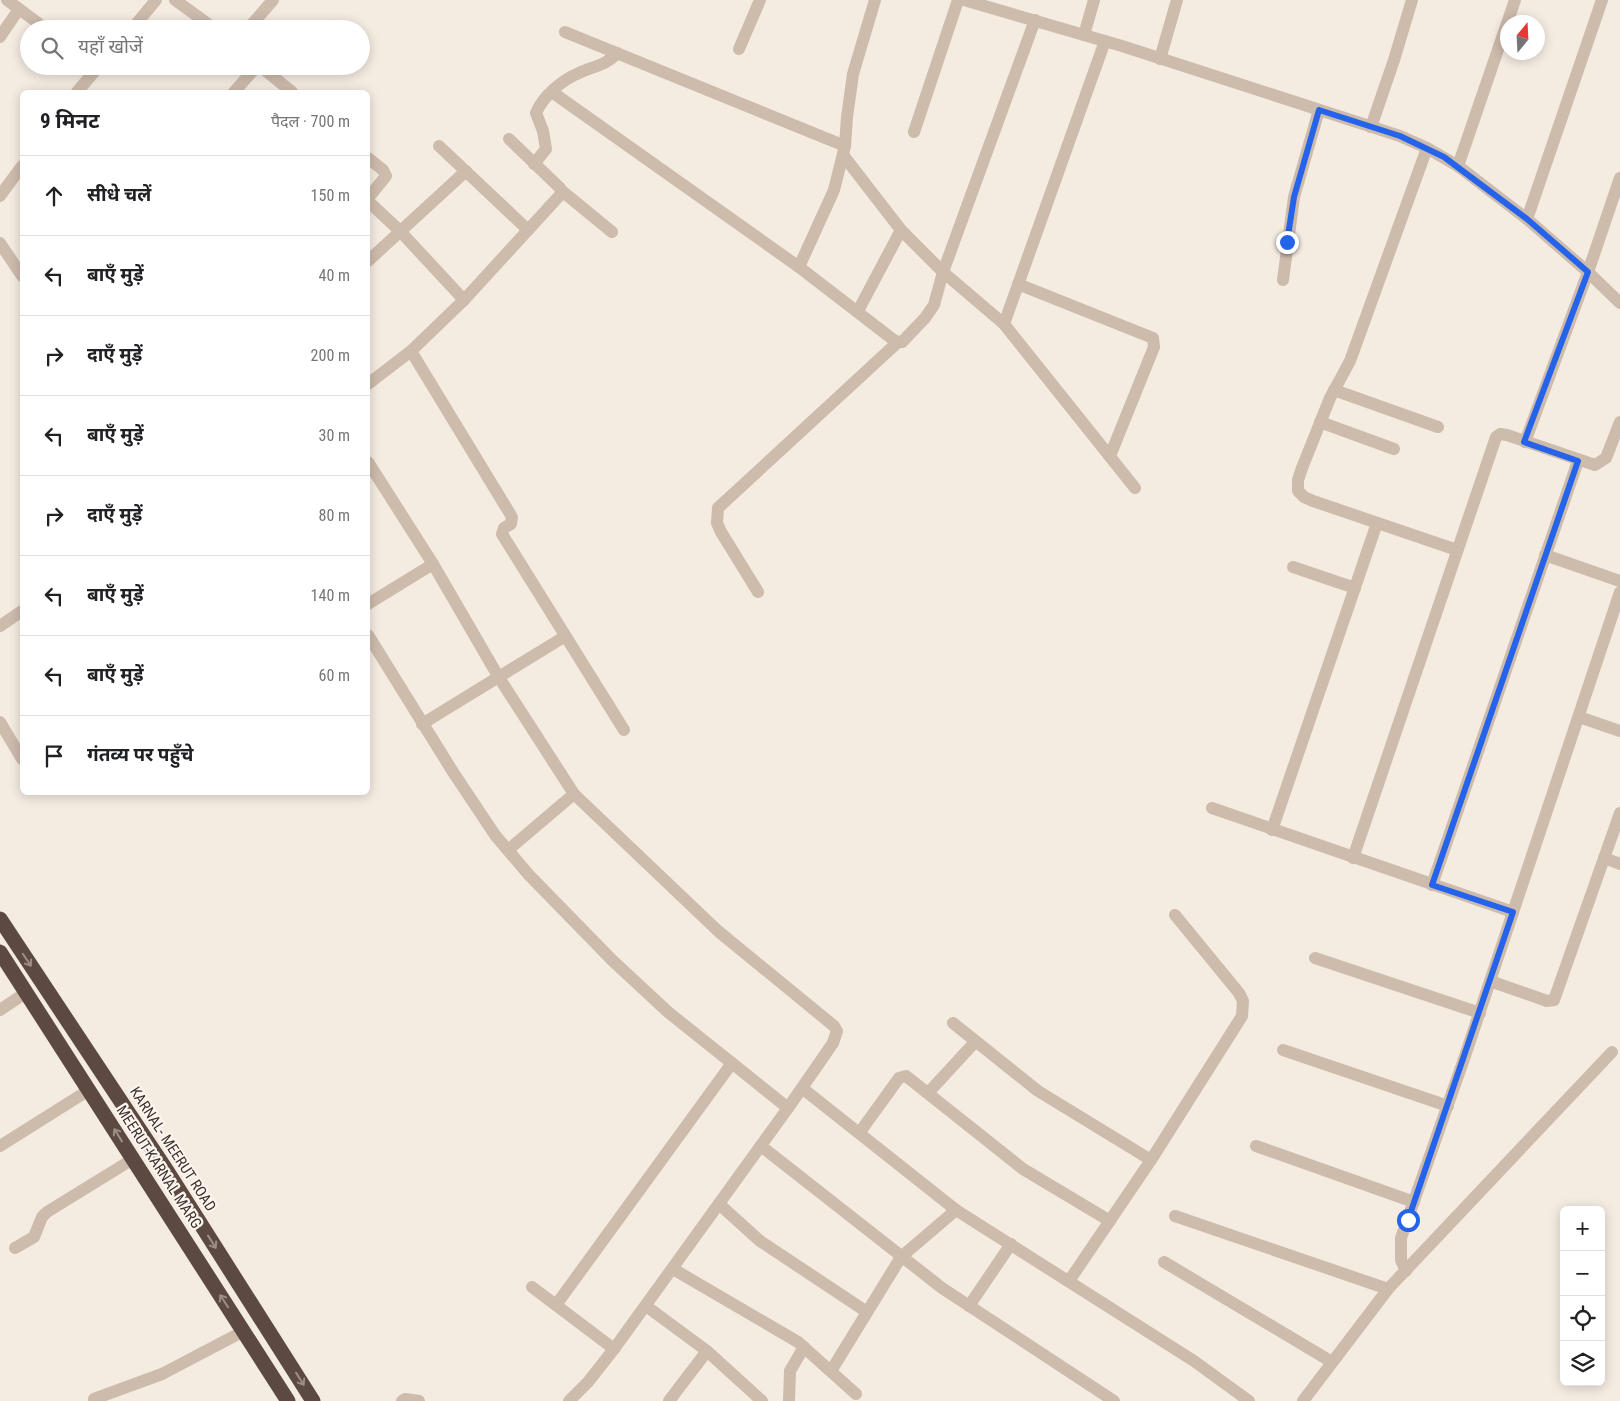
<!DOCTYPE html>
<html lang="hi">
<meta charset="utf-8">
<style>
body{margin:0;font-family:"Roboto Condensed","Noto Sans Devanagari",sans-serif;background:#f6f6f6;color:#202124}
.controls{position:absolute;right:15px;bottom:15px;display:grid;overflow:hidden;border-radius:8px;box-shadow:0 2px 12px #0003}
.controls button{width:45px;height:45px;display:grid;place-items:center;padding:0;border:0;border-bottom:1px solid #e0e0e0;background:#fff;color:#202124;font:25px sans-serif}
.compass{position:absolute;left:1500px;top:15px;width:45px;height:45px;border-radius:50%;background:#fff;box-shadow:0 2px 12px #0003;rotate:18deg}
.stop{position:absolute;width:15px;height:15px;margin:-11px;border:4px solid #2563eb;border-radius:50%;background:#fff}
.stop.end{background:#2563eb;border-color:#fff;box-shadow:0 1px 5px #0008}
.list{margin:0;padding:0;list-style:none}
h2{display:flex;justify-content:space-between;align-items:center;height:65px;margin:0;padding:0 20px;font-size:21px}
h2 small{font-size:16px;font-weight:400;color:#757577}
.list li{display:grid;grid-template-columns:32px 1fr auto;gap:15px;align-items:center;box-sizing:border-box;height:80px;padding:0 20px;border-top:1px solid #e0e0e0}
.list b{display:block;font-size:19px;white-space:nowrap}
.list em{font-size:16px;font-style:normal;color:#757577}
.icon{flex:none;width:28px;height:28px;fill:none;stroke:currentColor;stroke-width:2;stroke-linecap:round;stroke-linejoin:round}
.map{position:relative;flex:none;width:1620px;height:1401px;overflow:hidden}
.search{position:absolute;background:#fff;box-shadow:0 2px 12px #0003;left:20px;top:20px;width:350px;height:55px;display:flex;align-items:center;gap:12px;box-sizing:border-box;padding:0 18px;border-radius:28px;color:#757577;font-size:19px}
.panel{position:absolute;background:#fff;box-shadow:0 2px 12px #0003;left:20px;top:90px;width:350px;height:705px;border-radius:8px}
.map>svg:first-child{display:block}
</style>
<div class="map">
<svg width="1620" height="1401" viewBox="0 0 1620 1401">
<rect width="100%" height="100%" fill="#f4ebe1"/>
<g fill="none" stroke-linecap="round" stroke-linejoin="round">
<g stroke="#cdbbac" stroke-width="12">
<path d="M7,0L46,29"/>
<path d="M175,0L215,29"/>
<path d="M964,0L1122,46L1400,136L1427,148L1458,166L1527,219L1588,272L1620,303"/>
<path d="M132,29L156,0"/>
<path d="M248,29L273,0"/>
<path d="M565,32L845,146"/>
<path d="M1084,35L1094,0"/>
<path d="M0,37L19,9"/>
<path d="M739,49L760,0"/>
<path d="M1160,59L1177,0"/>
<path d="M260,66L292,92"/>
<path d="M77,92L99,66"/>
<path d="M234,92L257,66"/>
<path d="M552,92L799,267L895,341L902,342L925,318L934,305L943,272L1035,20"/>
<path d="M1371,127L1394,60L1412,0"/>
<path d="M914,132L958,0"/>
<path d="M439,146L528,230"/>
<path d="M1427,148L1350,361L1330,398L1302,468L1298,480V491L1304,497L1313,501L1457,550"/>
<path d="M843,155L901,230L943,272L1004,324L1135,488"/>
<path d="M368,158L383,170L386,176L369,197V202L400,231L464,300"/>
<path d="M534,164L546,149L543,131L536,113C543,96 562,80 579,73C593,66 606,66 617,53"/>
<path d="M1458,166L1515,0"/>
<path d="M562,191L612,232"/>
<path d="M0,196L22,166"/>
<path d="M1527,219L1602,0"/>
<path d="M0,243L22,276"/>
<path d="M368,261L466,171"/>
<path d="M799,267L834,190L845,146L847,117L853,74L875,0"/>
<path d="M1283,280L1294,197L1319,110"/>
<path d="M1018,284L1153,338L1154,347L1110,456"/>
<path d="M858,311L901,230"/>
<path d="M1004,324L1105,41"/>
<path d="M411,351L512,517L511,524L504,528L502,534L624,730"/>
<path d="M368,384L411,351L464,300L561,194L560,188L509,139"/>
<path d="M1334,390L1438,427"/>
<path d="M1320,422L1394,449"/>
<path d="M1525,442L1588,272L1620,178"/>
<path d="M368,462L433,564L498,676L574,794L718,931L834,1026L837,1031L833,1043L788,1108"/>
<path d="M1545,555L1620,581"/>
<path d="M1293,567L1355,588"/>
<path d="M758,592L721,532L717,523L718,508L898,342"/>
<path d="M368,604L433,564"/>
<path d="M0,626L22,611"/>
<path d="M368,635L453,772L495,835L529,875L612,960L668,1012L788,1108L614,1349L588,1382L569,1401"/>
<path d="M1579,717L1620,731"/>
<path d="M0,722L22,759"/>
<path d="M422,724L564,637"/>
<path d="M1212,808L1513,912"/>
<path d="M1272,830L1377,523"/>
<path d="M508,850L574,794"/>
<path d="M1353,858L1496,437L1500,434L1507,435L1595,465L1606,458L1620,422"/>
<path d="M1604,858L1620,864"/>
<path d="M1432,885L1578,461"/>
<path d="M1315,958L1480,1013"/>
<path d="M1490,981L1547,1001L1554,1000L1620,813"/>
<path d="M0,1010L27,992"/>
<path d="M953,1023L1038,1091L1151,1160"/>
<path d="M1283,1050L1448,1106"/>
<path d="M802,1088L956,1210L1194,1361L1249,1401"/>
<path d="M928,1093L975,1042"/>
<path d="M860,1132L899,1078L906,1076L1023,1169L1110,1221"/>
<path d="M0,1146L89,1090"/>
<path d="M761,1146L942,1288L1114,1401"/>
<path d="M1256,1146L1414,1202"/>
<path d="M719,1204L760,1241L867,1312"/>
<path d="M1175,1216L1388,1289"/>
<path d="M15,1248L34,1237L42,1217L47,1212L133,1159"/>
<path d="M1164,1262L1332,1362"/>
<path d="M673,1269L798,1342L856,1394"/>
<path d="M1406,1271L1401,1260V1238L1465,1056L1620,592"/>
<path d="M1069,1281L1151,1160L1242,1016L1243,1001L1239,993L1175,915"/>
<path d="M532,1287L614,1349"/>
<path d="M556,1305L732,1063"/>
<path d="M646,1306L707,1351L762,1401"/>
<path d="M969,1306L1011,1244"/>
<path d="M831,1371L901,1257L956,1210"/>
<path d="M94,1399L162,1374L244,1331"/>
<path d="M402,1401L405,1399L419,1401"/>
<path d="M669,1401L707,1351"/>
<path d="M789,1401L790,1371L804,1347"/>
<path d="M1303,1401L1388,1289L1612,1052"/>
</g>
<g stroke="#5c4a42" stroke-width="15">
<path d="M0,919L167,1171L313,1401"/>
<path d="M0,952L288,1401"/>
</g>
</g>
<defs><path id="oneway-shaft" d="M-6 0H5M1.5-3L5.5 0L1.5 3" fill="none" stroke-width="1.6" stroke-linecap="round" stroke-linejoin="round" transform="scale(1.25)"/></defs>
<g stroke="#9c8e87">
<use href="#oneway-shaft" transform="translate(27 960) rotate(56)"/>
<use href="#oneway-shaft" transform="translate(118 1135) rotate(-122)"/>
<use href="#oneway-shaft" transform="translate(212 1242) rotate(58)"/>
<use href="#oneway-shaft" transform="translate(224 1301) rotate(-123)"/>
<use href="#oneway-shaft" transform="translate(300 1379) rotate(58)"/>
</g>
<g fill="none" stroke-linecap="round" stroke-linejoin="round">
<path stroke="#2563eb" stroke-width="6" d="M1287,242L1294,197L1319,110L1400,136L1444,157L1527,219L1588,272L1524,442L1578,461L1432,885L1513,912L1408,1220"/>
</g>
<g text-anchor="middle" stroke-width="4.5" stroke-linejoin="round" paint-order="stroke">
<g font-size="15" fill="#3b302b" stroke="#fbf5ee">
<text transform="translate(173 1149) rotate(57)" y="5">KARNAL- MEERUT ROAD</text>
<text transform="translate(159 1167) rotate(57)" y="5">MEERUT-KARNAL MARG</text>
</g>
</g>
</svg>
<div class="controls">
<button>+</button>
<button>−</button>
<button><svg class="icon" aria-label="locate" viewBox="0 0 24 24"><circle cx="12" cy="12" r="6"/><path d="M12 2v4M12 18v4M2 12h4M18 12h4"/></svg></button>
<button><svg class="icon" aria-label="layers" viewBox="0 0 24 24"><path d="M12 4l9 5-9 5-9-5zM3 14l9 5 9-5"/></svg></button>
</div>
<svg class="compass" viewBox="-18 -18 36 36"><path d="M0-13l5 13h-10z" fill="#e53935"/><path d="M0 13l5-13h-10z" fill="#757577"/></svg>
<div class="stop" style="left:1408px;top:1220px"></div>
<div class="stop end" style="left:1287px;top:242px"></div>
<div class="search"><svg class="icon" aria-label="search" viewBox="0 0 24 24"><circle cx="10" cy="10" r="6"/><path d="M15 15l6 6"/></svg>यहाँ खोजें</div>
<section class="panel">
<h2>9 मिनट<small>पैदल · 700 m</small></h2>
<ul class="list">
<li><svg class="icon" aria-label="ahead" viewBox="0 0 24 24"><path d="M12 20V5M6 11l6-6 6 6"/></svg><div><b>सीधे चलें</b></div><em>150 m</em></li>
<li><svg class="icon" aria-label="left" viewBox="0 0 24 24"><path d="M17 20v-9H6M10 6l-5 5 5 5"/></svg><div><b>बाएँ मुड़ें</b></div><em>40 m</em></li>
<li><svg class="icon" aria-label="right" viewBox="0 0 24 24"><path d="M7 20v-9h11M14 6l5 5-5 5"/></svg><div><b>दाएँ मुड़ें</b></div><em>200 m</em></li>
<li><svg class="icon" aria-label="left" viewBox="0 0 24 24"><path d="M17 20v-9H6M10 6l-5 5 5 5"/></svg><div><b>बाएँ मुड़ें</b></div><em>30 m</em></li>
<li><svg class="icon" aria-label="right" viewBox="0 0 24 24"><path d="M7 20v-9h11M14 6l5 5-5 5"/></svg><div><b>दाएँ मुड़ें</b></div><em>80 m</em></li>
<li><svg class="icon" aria-label="left" viewBox="0 0 24 24"><path d="M17 20v-9H6M10 6l-5 5 5 5"/></svg><div><b>बाएँ मुड़ें</b></div><em>140 m</em></li>
<li><svg class="icon" aria-label="left" viewBox="0 0 24 24"><path d="M17 20v-9H6M10 6l-5 5 5 5"/></svg><div><b>बाएँ मुड़ें</b></div><em>60 m</em></li>
<li><svg class="icon" aria-label="arrive" viewBox="0 0 24 24"><path d="M6 21V4h12l-3 4 3 4H6"/></svg><div><b>गंतव्य पर पहुँचे</b></div></li>
</ul>
</section>
</div>
